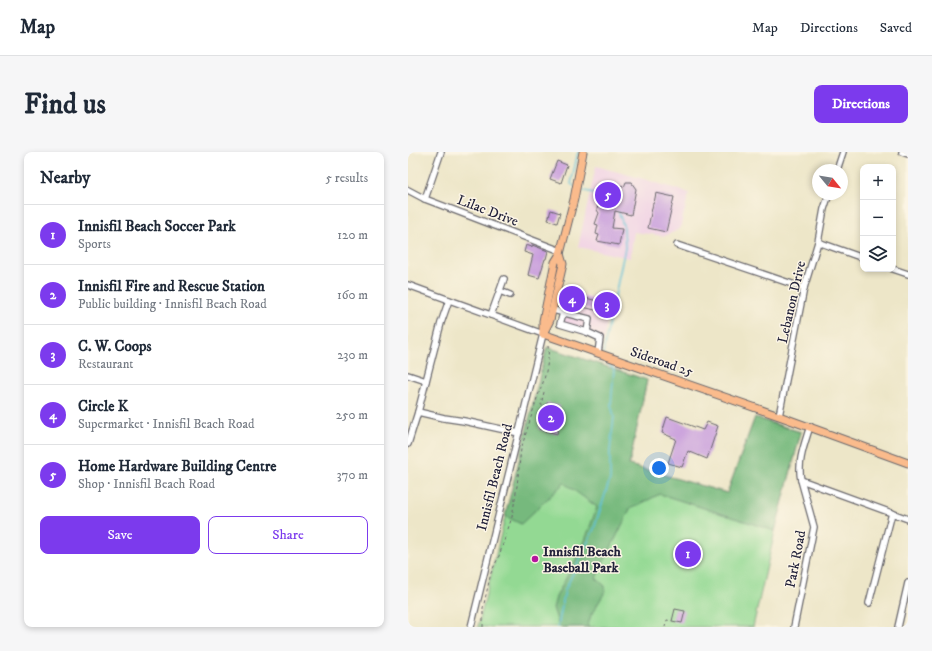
<!DOCTYPE html>
<meta charset="utf-8">
<style>
body{margin:0;font-family:"IM FELL DW Pica",serif;background:#f6f6f7;color:#1f2937}
.controls{position:absolute;right:12px;top:12px;display:grid;overflow:hidden;border-radius:8px;box-shadow:0 2px 6px #0003}
.controls button{width:36px;height:36px;display:grid;place-items:center;padding:0;border:0;border-bottom:1px solid #e0e1e3;background:#fff;color:#1f2937;font:20px sans-serif}
.compass{position:absolute;left:404px;top:12px;width:36px;height:36px;border-radius:50%;background:#fff;box-shadow:0 2px 6px #0003;rotate:120deg}
.you{position:absolute;left:251px;top:316px;width:14px;height:14px;margin:-10px;border:3px solid #fff;border-radius:50%;background:#1a73e8;box-shadow:0 0 0 6px #1a73e833}
.badge{display:grid;place-items:center;width:26px;height:26px;border-radius:50%;background:#7c3aed;color:#fff;font-size:13px;font-weight:700}
.pin{position:absolute;translate:-50% -50%;border:2px solid #fff;box-shadow:0 1px 4px #0006}
.list{margin:0;padding:0;list-style:none}
h2{display:flex;justify-content:space-between;align-items:center;height:52px;margin:0;padding:0 16px;font-size:17px}
h2 small{font-size:13px;font-weight:400;color:#747a83}
.list li{display:grid;grid-template-columns:26px 1fr auto;gap:12px;align-items:center;box-sizing:border-box;height:60px;padding:0 16px;border-top:1px solid #e0e1e3}
.list b{display:block;font-size:15px;white-space:nowrap}
.list p{margin:0;font-size:13px;white-space:nowrap;color:#747a83}
.list em{font-size:13px;font-style:normal;color:#747a83}
.actions{display:flex;gap:8px;padding:12px 16px}
.actions a{flex:1;padding:9px 0;border:1px solid #7c3aed;border-radius:8px;text-align:center;font-size:14px;color:#7c3aed}
.actions .main{background:#7c3aed;color:#fff}
.icon{flex:none;width:22px;height:22px;fill:none;stroke:currentColor;stroke-width:2;stroke-linecap:round;stroke-linejoin:round}
.map{position:relative;flex:none;width:500px;height:475px;overflow:hidden;border-radius:8px}
header{display:flex;align-items:center;gap:24px;box-sizing:border-box;height:56px;padding:0 20px;background:#fff;border-bottom:1px solid #e0e1e3}
header strong{font-size:19px}
nav{display:flex;gap:22px;margin-inline-start:auto;font-size:14px}
.intro{display:flex;align-items:center;justify-content:space-between;box-sizing:border-box;height:96px;padding:0 24px}
h1{margin:0;font-size:28px}
.button{padding:10px 18px;border-radius:8px;background:#7c3aed;color:#fff;font-size:14px;font-weight:700}
main{display:flex;gap:24px;padding:0 24px}
aside{flex:1;background:#fff;border-radius:8px;box-shadow:0 2px 6px #0003}
.map>svg:first-child{display:block}
</style>
<header>
<strong>Map</strong>
<nav><a>Map</a><a>Directions</a><a>Saved</a></nav>
</header>
<div class="intro"><h1>Find us</h1><a class="button">Directions</a></div>
<main>
<aside>
<h2>Nearby<small>5 results</small></h2>
<ul class="list">
<li><span class="badge">1</span><div><b>Innisfil Beach Soccer Park</b><p>Sports</p></div><em>120 m</em></li>
<li><span class="badge">2</span><div><b>Innisfil Fire and Rescue Station</b><p>Public building · Innisfil Beach Road</p></div><em>160 m</em></li>
<li><span class="badge">3</span><div><b>C. W. Coops</b><p>Restaurant</p></div><em>230 m</em></li>
<li><span class="badge">4</span><div><b>Circle K</b><p>Supermarket · Innisfil Beach Road</p></div><em>250 m</em></li>
<li><span class="badge">5</span><div><b>Home Hardware Building Centre</b><p>Shop · Innisfil Beach Road</p></div><em>370 m</em></li>
</ul>
<div class="actions"><a class="main">Save</a><a>Share</a></div>
</aside>
<div class="map">
<svg width="500" height="475" viewBox="0 0 500 475">
<rect width="100%" height="100%" fill="#fcf5e5"/>
<filter id="ink" filterUnits="userSpaceOnUse"><feTurbulence type="fractalNoise" baseFrequency=".025" numOctaves="2"/><feDisplacementMap in="SourceGraphic" scale="8" xChannelSelector="R" yChannelSelector="G"/><feConvolveMatrix kernelMatrix="1 2 1 2 8 2 1 2 1" color-interpolation-filters="sRGB"/></filter>
<filter id="wash" filterUnits="userSpaceOnUse"><feTurbulence type="fractalNoise" baseFrequency=".012" numOctaves="4" result="noise"/><feDisplacementMap in="SourceGraphic" scale="16" xChannelSelector="R" yChannelSelector="G"/><feGaussianBlur stdDeviation="0.9" result="paint"/><feColorMatrix in="noise" values="0 0 0 0 0 0 0 0 0 0 0 0 0 0 0 0 0 1.4 0 .05"/><feComposite in="paint" operator="in"/></filter>
<g filter="url(#wash)">
<rect width="100%" height="100%" fill="#ede6c8"/>
<g fill="#f0d0e5">
<path d="M188,14L239,28L281,41L272,77L257,84L226,80L222,106L170,95Z"/>
<path d="M160,141L203,150L195,189L152,173Z"/>
</g>
<path fill="#93d993" stroke="#5a7e67" d="M139,195L239,228L221,313L319,341L347,265L393,280L367,379L345,475H70Z"/>
<path fill="#76b97d" stroke="#4c6e5c" d="M139,195L239,228L221,313L319,341L347,265L365,272L393,280L367,379L252,342L222,357L188,426L197,434V440L183,463L180,473V475H151L148,465L145,456L148,445L175,394L189,355L156,331L113,372L97,364Z"/>
<g fill="none" stroke-linecap="round" stroke-linejoin="round">
<g stroke="#5bc1d9" stroke-width="1.5">
<path d="M166,34L163,32L170,0"/>
<path d="M170,36L174,38L193,43"/>
<path d="M195,201L217,96L216,76L210,58"/>
<path d="M150,475L157,438L186,377L202,327V299L206,264L203,253L206,217L194,206V205"/>
</g>
</g>
<g id="blocks">
<g fill="#c598dc">
<path d="M149,9L159,13L153,31L142,27Z"/>
<path d="M218,30H223L228,37L223,63L207,59L204,76L214,77L211,93L189,89L191,83L188,82L190,73L187,72L191,61L189,58L190,52L198,48L191,46L193,38L196,39L198,31L216,35Z"/>
<path d="M248,41L266,45L258,80L240,76L245,51H246Z"/>
<path d="M143,58L152,61L149,71L140,68Z"/>
<path d="M118,93L124,95V93L140,99L138,107H137L131,126L120,123L125,103L116,100Z"/>
<path d="M161,142L202,152L199,161L159,151Z"/>
<path d="M139,251L152,254L150,262L154,263L149,282L131,277L135,261H136Z"/>
<path d="M259,265L295,278L299,270L310,274L299,307L280,299L274,315L260,311L268,287L254,281Z"/>
<path d="M267,457L277,459L274,471L264,469Z"/>
</g>
</g>
</g>
<g filter="url(#ink)">
<use href="#blocks" fill-opacity="0" stroke="#69676c" stroke-width="1"/>
<g fill="none" stroke-linecap="round" stroke-linejoin="round">
<defs>
<g id="minor">
<path d="M494,0L500,2"/>
<path d="M429,18L435,0"/>
<path d="M0,38L17,47L153,99"/>
<path d="M17,47L33,0"/>
<path d="M410,90L455,106"/>
<path d="M269,93L396,136"/>
<path d="M485,117L500,122"/>
<path d="M0,133L135,182L63,475"/>
<path d="M92,139L102,143"/>
<path d="M145,158L181,167L179,180L192,186L190,201"/>
<path d="M155,161L152,172L179,180"/>
<path d="M83,163L96,127"/>
<path d="M0,223L18,229"/>
<path d="M10,260L36,266L56,269L111,281"/>
<path d="M371,264L396,136L410,90L416,57L421,42"/>
<path d="M0,292L10,260L33,171L41,148"/>
<path d="M393,328L500,367"/>
<path d="M461,451L484,361"/>
<path d="M386,475L406,375L393,328C389,310 397,291 402,274"/>
<path d="M490,475L500,431"/>
</g>
<g id="major">
<path d="M136,180L142,168L155,112L152,102"/>
<path d="M135,182L371,264L500,311"/>
<path d="M135,182V169L147,110L152,102L166,47L175,0"/>
</g>
</defs>
<use href="#minor" stroke="#69676c" stroke-width="8"/>
<use href="#major" stroke="#69676c" stroke-width="9"/>
<g stroke="#69676c" stroke-width="1" stroke-dasharray="3 3" stroke-linecap="butt">
<path d="M136,240L133,253L138,254"/>
<path d="M75,475V456L83,421L91,404L104,365L109,334L113,297L130,243C136,232 142,207 140,194"/>
<path d="M257,475L259,468L264,469"/>
</g>
<use href="#minor" stroke="#fff" stroke-width="5.5"/>
<use href="#major" stroke="#fabb8c" stroke-width="7"/>
</g>
</g>
<circle fill="#b5179e" stroke="#fcf5e5" stroke-width="1.5" cx="127" cy="407" r="4"/>
<g text-anchor="middle" stroke-width="3" stroke-linejoin="round" paint-order="stroke">
<g font-size="14" fill="#22223b" stroke="#fcf5e5">
<text transform="translate(80 58) rotate(21)" y="5">Lilac Drive</text>
<text transform="translate(383 150) rotate(-77)" y="5">Lebanon Drive</text>
<text transform="translate(254 209) rotate(19)" y="5">Sideroad 25</text>
<text transform="translate(86 325) rotate(-76)" y="5">Innisfil Beach Road</text>
<text transform="translate(387 407) rotate(-79)" y="5">Park Road</text>
</g>
<g font-size="14" font-weight="bold" fill="#22223b" stroke="#fcf5e5" text-anchor="start">
<text x="135" y="404">Innisfil Beach<tspan x="135" dy="16">Baseball Park</tspan></text>
</g>
</g>
</svg>
<div class="controls">
<button>+</button>
<button>−</button>
<button><svg class="icon" aria-label="layers" viewBox="0 0 24 24"><path d="M12 4l9 5-9 5-9-5zM3 14l9 5 9-5"/></svg></button>
</div>
<svg class="compass" viewBox="-18 -18 36 36"><path d="M0-13l5 13h-10z" fill="#e53935"/><path d="M0 13l5-13h-10z" fill="#747a83"/></svg>
<div class="you"></div>
<div class="pin badge" style="left:280px;top:402px">1</div>
<div class="pin badge" style="left:143px;top:266px">2</div>
<div class="pin badge" style="left:199px;top:153px">3</div>
<div class="pin badge" style="left:164px;top:147px">4</div>
<div class="pin badge" style="left:200px;top:43px">5</div>
</div>
</main>
